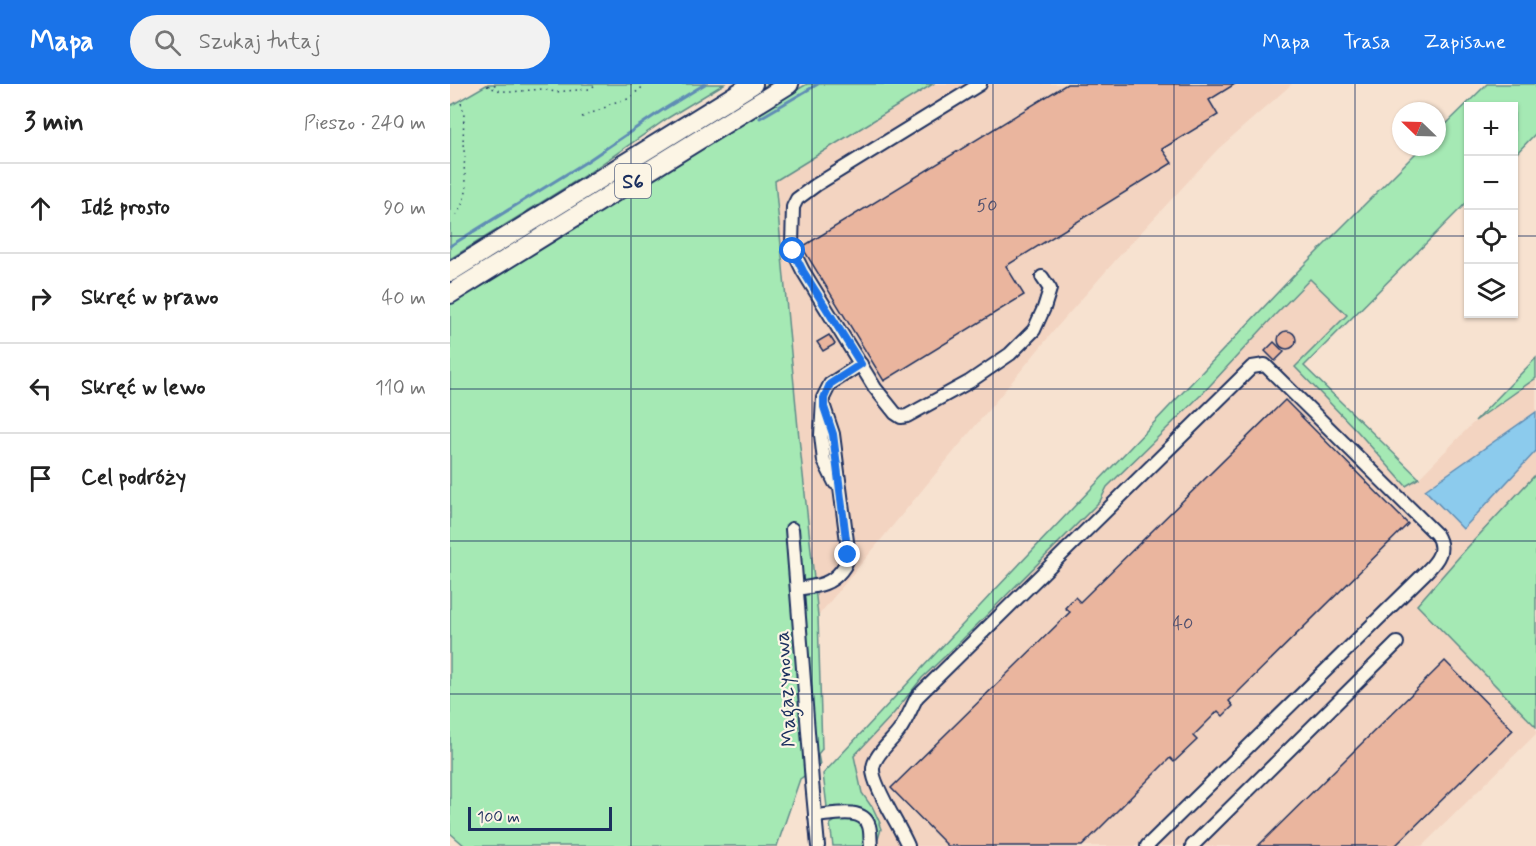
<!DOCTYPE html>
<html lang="pl">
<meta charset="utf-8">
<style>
body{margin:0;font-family:Mynerve,sans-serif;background:#f2f2f2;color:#222}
.controls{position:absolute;right:18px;top:18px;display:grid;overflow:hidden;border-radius:0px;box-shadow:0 2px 4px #0004}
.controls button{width:54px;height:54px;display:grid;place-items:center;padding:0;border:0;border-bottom:2px solid #e0e0e0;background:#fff;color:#222;font:30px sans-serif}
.compass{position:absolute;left:942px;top:18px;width:54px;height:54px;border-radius:50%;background:#fff;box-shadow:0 2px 4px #0004;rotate:293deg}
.scale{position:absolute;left:18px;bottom:15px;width:144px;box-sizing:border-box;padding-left:6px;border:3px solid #1b2f5e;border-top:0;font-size:16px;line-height:21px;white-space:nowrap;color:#1b2f5e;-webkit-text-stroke:4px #fcf5e5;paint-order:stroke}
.stop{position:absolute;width:18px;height:18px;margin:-14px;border:4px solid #1a73e8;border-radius:50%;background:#fff}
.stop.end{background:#1a73e8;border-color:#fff;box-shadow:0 2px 6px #0008}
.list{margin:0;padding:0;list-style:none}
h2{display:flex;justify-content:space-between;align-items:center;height:78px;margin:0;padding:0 24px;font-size:26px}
h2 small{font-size:20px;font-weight:400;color:#767676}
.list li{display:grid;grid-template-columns:39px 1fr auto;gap:18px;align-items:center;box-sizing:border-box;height:90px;padding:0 24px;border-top:2px solid #e0e0e0}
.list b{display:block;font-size:22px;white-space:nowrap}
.list em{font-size:20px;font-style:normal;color:#767676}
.icon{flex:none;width:33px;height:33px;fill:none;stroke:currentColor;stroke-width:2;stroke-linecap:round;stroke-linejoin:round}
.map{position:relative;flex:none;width:1086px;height:762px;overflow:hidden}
header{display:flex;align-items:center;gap:36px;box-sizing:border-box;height:84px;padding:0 30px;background:#1a73e8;color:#fff}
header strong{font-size:28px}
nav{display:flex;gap:33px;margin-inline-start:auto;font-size:21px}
.search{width:420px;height:54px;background:#f2f2f2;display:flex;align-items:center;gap:15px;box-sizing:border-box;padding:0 21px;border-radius:33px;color:#767676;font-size:22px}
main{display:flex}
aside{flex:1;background:#fff}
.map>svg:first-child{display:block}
</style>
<header>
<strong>Mapa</strong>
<div class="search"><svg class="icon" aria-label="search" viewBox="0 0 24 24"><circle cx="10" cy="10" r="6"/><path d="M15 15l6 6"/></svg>Szukaj tutaj</div>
<nav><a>Mapa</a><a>Trasa</a><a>Zapisane</a></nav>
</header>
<main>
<aside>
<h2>3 min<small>Pieszo · 240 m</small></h2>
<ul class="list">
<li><svg class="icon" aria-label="ahead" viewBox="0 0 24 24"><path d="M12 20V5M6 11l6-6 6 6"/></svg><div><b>Idź prosto</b></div><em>90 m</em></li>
<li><svg class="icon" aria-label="right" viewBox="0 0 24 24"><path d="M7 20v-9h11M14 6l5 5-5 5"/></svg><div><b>Skręć w prawo</b></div><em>40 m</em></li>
<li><svg class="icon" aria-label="left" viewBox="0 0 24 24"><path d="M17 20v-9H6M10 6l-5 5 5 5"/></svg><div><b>Skręć w lewo</b></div><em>110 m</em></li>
<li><svg class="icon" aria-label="arrive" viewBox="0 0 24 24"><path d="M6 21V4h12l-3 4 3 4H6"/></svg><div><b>Cel podróży</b></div></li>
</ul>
</aside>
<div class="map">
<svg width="1086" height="762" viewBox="0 0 1086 762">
<rect width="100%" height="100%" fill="#f7e2d0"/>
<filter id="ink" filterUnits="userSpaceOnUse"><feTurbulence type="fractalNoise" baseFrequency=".0167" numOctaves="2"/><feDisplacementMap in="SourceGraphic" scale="12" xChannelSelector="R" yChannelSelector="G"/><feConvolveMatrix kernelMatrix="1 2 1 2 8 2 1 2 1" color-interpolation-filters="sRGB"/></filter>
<g filter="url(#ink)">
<g fill="#f3d4c1">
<path d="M483,0H842L768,65L671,170L607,243L368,532L348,344L325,97Z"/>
<path d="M861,195L897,231L845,283L908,348L956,402L969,394L1025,337L1086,294V390L1016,465L967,521L1086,643V650L972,762H426L431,745L412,709L404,672L444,629L472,594L512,556L650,417L657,403L753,309L824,232Z"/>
</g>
<g fill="#a5e9b4" stroke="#608c89" stroke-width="1.5">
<path d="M38,0H274L218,34L137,90L0,175V22Z"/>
<path d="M318,0H328L0,203V197Z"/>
<path d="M357,0H483L325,97L348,344L368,532L372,665L368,670L370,681L350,695L327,762H15L0,749V219L306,30Z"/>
<path d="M1037,0H1086V49L1064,72V22H1018V117L854,282L969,394L956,402L908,348L845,283L897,231L860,195L824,232L753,309L657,403L650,417L512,556L472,594L444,629L404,672L412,709L421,722H422L430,739L429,740L431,745L426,762C425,755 427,745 424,738C418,719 396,724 381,725L377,723L373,690L544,507L849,186L972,63H987V49Z"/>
<path d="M1086,274V294L1025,337Z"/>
<path d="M1086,390V643L967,521L1016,465Z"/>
<path d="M401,734C414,739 415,749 415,762H383L380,740L387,736Z"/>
</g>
<path fill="#8ccbed" stroke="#5f8db4" stroke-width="1.5" d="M1086,328V367L1013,445L975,406Z"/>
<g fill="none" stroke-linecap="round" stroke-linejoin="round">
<g stroke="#5f8db4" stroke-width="3">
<path d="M310,34L368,0"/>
<path d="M0,162L136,78L211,27L255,0"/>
</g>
</g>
<g fill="#eab59e" stroke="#1b2f5e" stroke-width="1.5">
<path d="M617,0H785L759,16L768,31L712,65L722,79L556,182L574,211L434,297L352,163Z"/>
<circle cx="837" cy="256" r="9"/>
<path d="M379,251L385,260L373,267L367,258Z"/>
<path d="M824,258L834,268L825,277L815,267Z"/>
<path d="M835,316L958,440L779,617L783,622L773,632L768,627L743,652L747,656L724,678L720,674L632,762H498L441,704L620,528L615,524L625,513L630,518Z"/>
<path d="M995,577L1063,646L945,762H808Z"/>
</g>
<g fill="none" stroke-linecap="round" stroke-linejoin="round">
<defs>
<g id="minor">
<path d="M530,0L366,101L347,115L343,123L342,161L346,173L353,187L425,304L445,329L451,333L457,332L519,298L560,270L584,246L594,224L600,205L592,193"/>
<path d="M385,399L374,377L371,351L373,314L380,300L411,280"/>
<path d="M342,445L362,698L368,762"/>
<path d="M347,505C365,502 379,502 391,487C397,480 398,474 398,465L383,350L374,323"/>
<path d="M365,732C381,731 413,722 419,742C421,748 420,756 421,762"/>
<path d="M458,762C451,744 422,701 423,685C423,672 442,657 449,647C457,636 461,624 467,613L802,283L815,281L986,450C996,466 988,476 976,488L697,762"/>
<path d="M742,762L947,559"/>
</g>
<g id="highway">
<path d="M0,188L303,0"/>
<path d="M0,210L339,0"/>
</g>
</defs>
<use href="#minor" stroke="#1b2f5e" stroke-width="16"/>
<use href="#highway" stroke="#1b2f5e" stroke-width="22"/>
<g stroke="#1b2f5e" stroke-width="1.5" stroke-dasharray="1.5 4.5" stroke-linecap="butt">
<path d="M37,2L47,6L61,8L92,5L105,8L139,5L147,0"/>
<path d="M38,2L49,0"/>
<path d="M132,33L154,24L162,19L178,15L196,0"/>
<path d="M6,131L11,124L17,105L14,83L15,73L13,60L14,28L11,19"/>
</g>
<use href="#minor" stroke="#fcf5e5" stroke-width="12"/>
<use href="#highway" stroke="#fcf5e5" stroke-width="18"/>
</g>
</g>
<g fill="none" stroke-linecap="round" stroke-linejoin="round" filter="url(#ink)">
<path stroke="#1a73e8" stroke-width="8" d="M343,167L353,187L411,280L380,300L374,314V323L383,350L398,471"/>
</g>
<path fill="none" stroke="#1b2f5e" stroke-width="1.5" stroke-opacity="0.55" d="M181,0V762M362,0V762M543,0V762M724,0V762M905,0V762M0,152H1018M1064,152H1086M0,305H1086M0,457H1086M0,610H1086"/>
<g text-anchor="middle" stroke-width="4.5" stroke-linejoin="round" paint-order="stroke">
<g font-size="18" fill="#4f506e">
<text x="537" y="127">50</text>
<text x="733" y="545">40</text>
</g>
<rect fill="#fcf5e5" stroke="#5e6a86" stroke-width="1.5" x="165" y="80" width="36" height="34" rx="4.5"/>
<g font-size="20" font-weight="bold" fill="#1b2f5e">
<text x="183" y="104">S6</text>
</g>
<g font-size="21" fill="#1b2f5e" stroke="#fcf5e5">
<text transform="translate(335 605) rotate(-94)" y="7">Magazynowa</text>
</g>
</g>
</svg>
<div class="controls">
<button>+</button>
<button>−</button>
<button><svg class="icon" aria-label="locate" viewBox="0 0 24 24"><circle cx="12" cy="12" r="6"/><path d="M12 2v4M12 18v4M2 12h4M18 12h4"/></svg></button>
<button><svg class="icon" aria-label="layers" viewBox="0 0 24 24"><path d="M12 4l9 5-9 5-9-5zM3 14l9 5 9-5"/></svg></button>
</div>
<svg class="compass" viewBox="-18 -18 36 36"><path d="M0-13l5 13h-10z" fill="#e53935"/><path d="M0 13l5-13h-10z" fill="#767676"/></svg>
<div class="scale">100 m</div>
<div class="stop" style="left:343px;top:167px"></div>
<div class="stop end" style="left:398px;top:471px"></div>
</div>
</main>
